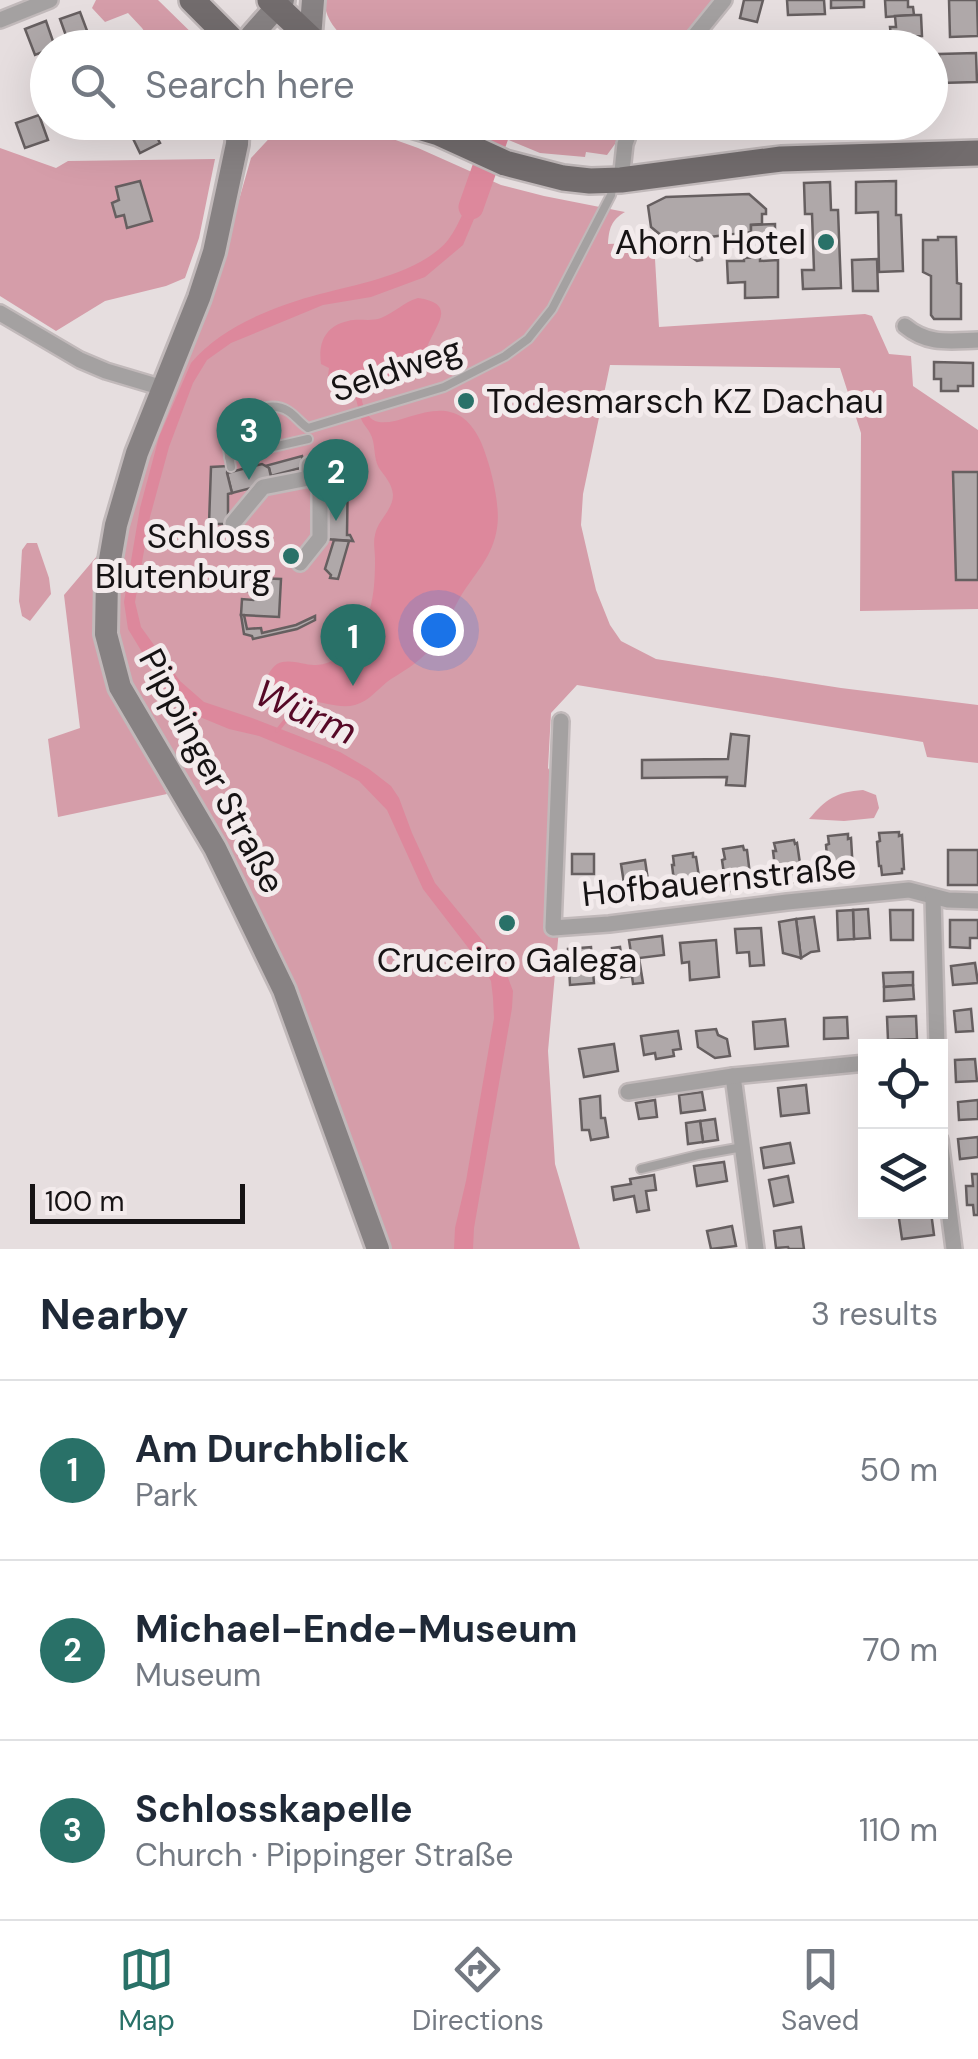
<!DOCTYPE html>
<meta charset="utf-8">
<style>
body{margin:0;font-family:"DM Sans",sans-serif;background:#f6f6f7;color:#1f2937}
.controls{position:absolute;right:30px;bottom:30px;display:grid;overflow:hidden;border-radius:0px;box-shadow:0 10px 40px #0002}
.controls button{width:90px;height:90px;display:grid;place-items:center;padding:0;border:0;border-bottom:2px solid #e0e1e3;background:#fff;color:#1f2937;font:50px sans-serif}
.scale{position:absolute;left:30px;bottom:25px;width:215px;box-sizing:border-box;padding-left:10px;border:5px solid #161314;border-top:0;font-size:28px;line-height:35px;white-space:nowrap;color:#161314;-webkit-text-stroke:8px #f3ebec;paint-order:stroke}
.you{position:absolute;left:438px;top:630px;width:35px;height:35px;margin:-25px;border:8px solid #fff;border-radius:50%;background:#1a73e8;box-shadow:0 0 0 15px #1a73e833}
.badge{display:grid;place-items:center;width:65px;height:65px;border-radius:50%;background:#297168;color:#fff;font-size:32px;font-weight:700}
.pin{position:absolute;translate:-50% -82px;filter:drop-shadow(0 2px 5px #0008)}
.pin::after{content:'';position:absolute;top:52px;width:35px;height:30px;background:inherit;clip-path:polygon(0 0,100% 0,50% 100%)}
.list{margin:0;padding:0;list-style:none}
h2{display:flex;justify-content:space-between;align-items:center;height:130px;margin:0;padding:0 40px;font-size:42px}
h2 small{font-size:32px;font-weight:400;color:#747a83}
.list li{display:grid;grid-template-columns:65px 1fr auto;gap:30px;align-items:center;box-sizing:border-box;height:180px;padding:0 40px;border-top:2px solid #e0e1e3}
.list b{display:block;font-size:38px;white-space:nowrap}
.list p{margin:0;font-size:32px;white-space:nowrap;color:#747a83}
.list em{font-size:32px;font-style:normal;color:#747a83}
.icon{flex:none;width:55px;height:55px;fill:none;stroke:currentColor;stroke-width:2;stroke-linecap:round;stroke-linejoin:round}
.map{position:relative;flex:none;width:978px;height:1249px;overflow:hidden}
.search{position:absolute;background:#fff;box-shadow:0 10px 40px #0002;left:30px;right:30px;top:30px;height:110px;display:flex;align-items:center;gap:25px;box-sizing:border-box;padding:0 35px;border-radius:55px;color:#747a83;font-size:38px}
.sheet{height:670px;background:#fff}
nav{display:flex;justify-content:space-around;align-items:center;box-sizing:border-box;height:140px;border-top:2px solid #e0e1e3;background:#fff;font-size:28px;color:#747a83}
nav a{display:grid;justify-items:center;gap:5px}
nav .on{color:#297168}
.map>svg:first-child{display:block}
</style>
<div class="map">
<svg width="978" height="1249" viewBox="0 0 978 1249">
<rect width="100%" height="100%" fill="#e6dedf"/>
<g fill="#d59da9">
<path d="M96,0H158L206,47H155L142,28L128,13L105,22L92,8Z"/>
<path d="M324,0H713L676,48L356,47C339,34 326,23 324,0Z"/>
<path d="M301,123H348L418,148L501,185L544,196L625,212C611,220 609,229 608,244L654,242L659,327L865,314L872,316L889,354L911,356L913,386L978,430V609L860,611L861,433L840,368L610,365L583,494L581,525L596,590L610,625L621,641L656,659L841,688L978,705V763L927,757L923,742L577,685L551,713L548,768L565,794L559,929L548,1051L555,1164L580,1249H386L320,1062L131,688L114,618L116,571L138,476L208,308L251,158L278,129Z"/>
<path d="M474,123H623L615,144L607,155L586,152L585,157L540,153L506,139L507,135L493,128L491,132Z"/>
<path d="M0,148L56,168L68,161L215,159L199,238L185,278L166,286L105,301L56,331L0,296Z"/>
<path d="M27,543H37L49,578L51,594L30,621L22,616L19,601L22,550Z"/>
<path d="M97,556L95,622L106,676L167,794L58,817L48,739L80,728L64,595Z"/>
<path d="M863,790L876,795L879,808L874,818L844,821L809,819C826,799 836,792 863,790Z"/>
</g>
<g fill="#dd889c">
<path d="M478,177L490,181L463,245L425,277L371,297L323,305L231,343L207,360L193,383L169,447L150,517L135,602L141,627L180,681L204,702L252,718L340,752L369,769L391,786L399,798L412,833L435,883L504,967L513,991L512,1008L474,1228L473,1249H454L455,1228L466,1181L494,1018L493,998L491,981L483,967L423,889L387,810L359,781L327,764L259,736L229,729L195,715L165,690L128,629L124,602L140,508L159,437L191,363C222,326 275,306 320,294C359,284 421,273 448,240C461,223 469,197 478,177Z"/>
<path d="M418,298C458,304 436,324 427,347C424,354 425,362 419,367C405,380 347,369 365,410C383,451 447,371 480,440C490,462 501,505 497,528C493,556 476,572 462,594C453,609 447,626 437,641C425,658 409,668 391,679C379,687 370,701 355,705C340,709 325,702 310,701C308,701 297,703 295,703C283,700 262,692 268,675C270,671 274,666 277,664C289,658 303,665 314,665C334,666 352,647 361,631C374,607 375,584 375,558C375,551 373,542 375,535C377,521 393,510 393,495C392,483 385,477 379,468C373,458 376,443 370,433C368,429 364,425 362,421C358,412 358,401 353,392C348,383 337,380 328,376L329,368L321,364C318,343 325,326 348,321C358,318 371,322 381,318C394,313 404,302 418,298Z"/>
</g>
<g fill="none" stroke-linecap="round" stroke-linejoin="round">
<g stroke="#dd889c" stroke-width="4">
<path d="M290,713L295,703"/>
<path d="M277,731L285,721"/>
</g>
<path stroke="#dd889c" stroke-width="25" d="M471,207L501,122"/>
</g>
<g fill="#afa8a9" stroke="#665f60" stroke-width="2.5">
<path d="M744,0H763L757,22L740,18Z"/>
<path d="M787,0H824L825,14L788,15Z"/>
<path d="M831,0H864V7L831,8Z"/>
<path d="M885,0H908V7H913L914,15L886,17Z"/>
<path d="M949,0H977L978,36L950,37Z"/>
<path d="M80,12L89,36L69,44L60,19Z"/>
<path d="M914,15H921L922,36L891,37L890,27H896L895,16Z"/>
<path d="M46,21L55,47L48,48V50L35,55L25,29Z"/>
<path d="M976,53L977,82L940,83L939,54Z"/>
<path d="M39,115L48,140L25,148L16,123Z"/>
<path d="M125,122H149L160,143L140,153Z"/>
<path d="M140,181L152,221L127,228L124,215L116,217L112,203L119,200L116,187Z"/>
<path d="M896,181V215H901L903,271L879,272L878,212L856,213V182Z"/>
<path d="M830,182L831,210H838L841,288L803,289L802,270H814L812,214H805L804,183Z"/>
<path d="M749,194L766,209V214H762V224L751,225V232L701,238V234L667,236L668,241L651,227L648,206L666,197Z"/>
<path d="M775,224V234L751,235V225Z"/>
<path d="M701,234L702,260L697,261L668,241L667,236Z"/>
<path d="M938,237H956L957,283L961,284V319H934L931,315V276L923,272V240H938Z"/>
<path d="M760,257V261L778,260V297L745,298V282L728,283L727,261H744V258Z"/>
<path d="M877,259L878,291H853L852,260Z"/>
<path d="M934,362L973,363V386H958V391H941V379H934Z"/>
<path d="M347,447L354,451L352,455H348V463L314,465V453L345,451Z"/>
<path d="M302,456L304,467L271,476L269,468L265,466Z"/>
<path d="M348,463L347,535H350L353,541L326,539L327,465Z"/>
<path d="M262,464L269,468L271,477L267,484L232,493L227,473Z"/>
<path d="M228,466L227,473L232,493L228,494V524H209L211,467Z"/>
<path d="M953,472H978V580H956Z"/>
<path d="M334,540L349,541L338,579L330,578L331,575L325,569Z"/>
<path d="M254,578L281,579L279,617L241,615L242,599L253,600V591H243V583L251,579L254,583Z"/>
<path d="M241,615H244L247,629L261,628L262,633L296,625L315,616V620L297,629L253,639L252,636L244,634Z"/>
<path d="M731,734L749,736L745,786L726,785L727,777L642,778V760L728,759Z"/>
<path d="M899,832V836L902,835L904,869H902V873L882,875L881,866H879L877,842L880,841L879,833Z"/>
<path d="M848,834V839L851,838L853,872H851V877L831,878L830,869H828L826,845L829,844L828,836Z"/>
<path d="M794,840L795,844L797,843L802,877H799L800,881L780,884L779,875L776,876L773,851H776L774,843Z"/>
<path d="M743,846L744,850H747L751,883L749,884V888L730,891L728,881H725L722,860L725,859L723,849Z"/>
<rect x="948" y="850" width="30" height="35"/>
<path d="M693,853V857H696L701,890H698L699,895L679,898L678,889H675L672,865H674L673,856Z"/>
<rect x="572" y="854" width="22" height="20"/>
<path d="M645,860L649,887L625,890L621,864Z"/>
<path d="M868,909L870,938L854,939L853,910Z"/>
<path d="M853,910L854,939L838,940L837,911Z"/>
<path d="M890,910H913V940H891Z"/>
<path d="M814,917L819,951L811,952L801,958L796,919Z"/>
<path d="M796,919L801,958L783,953L779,922Z"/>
<path d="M950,920H978V938H970V948L950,947Z"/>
<path d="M761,928L764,965L750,966L749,952L737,953L735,929Z"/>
<path d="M662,936L664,955L639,958L643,983L633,984L632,976L616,978L612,948L620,947L623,967L633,966L629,940Z"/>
<path d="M716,940L719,977L690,980L689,962L682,963L680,943Z"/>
<path d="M591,947L594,983L570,985L568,949Z"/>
<path d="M975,963L978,983L953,985L951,966Z"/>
<path d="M913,972V985L884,987L883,973Z"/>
<path d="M913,985L914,999L884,1001V987Z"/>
<path d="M971,1009L973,1031L956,1032L954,1011Z"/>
<path d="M916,1016L917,1039L888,1040L887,1017Z"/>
<path d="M847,1017L848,1038L824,1039V1018Z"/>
<path d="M785,1019L788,1046L755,1049L753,1022Z"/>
<path d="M716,1029L718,1035L727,1039L730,1056L715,1058L698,1047L696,1031Z"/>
<path d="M678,1031L681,1049L673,1050L674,1056L656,1059L655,1053L644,1055L641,1036Z"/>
<path d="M614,1044L618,1071L584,1077L579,1049Z"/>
<path d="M975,1059L977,1081L956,1082L955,1060Z"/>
<path d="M806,1085L809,1113L781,1116L778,1088Z"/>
<path d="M702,1092L705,1110L681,1113L679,1095Z"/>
<path d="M600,1096L601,1118H605L608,1137L591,1140L589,1130H582L580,1099Z"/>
<path d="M655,1100L657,1117L639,1119L636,1103Z"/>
<path d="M978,1100V1119L959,1120L958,1102Z"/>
<path d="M715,1119L718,1140L703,1142L700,1121Z"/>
<path d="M700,1121L703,1142L688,1144L686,1123Z"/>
<path d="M978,1137V1157L960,1159L958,1139Z"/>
<path d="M790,1143L794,1163L764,1168L761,1148Z"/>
<path d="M724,1162L727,1181L697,1186L694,1166Z"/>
<path d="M972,1174H978V1215H974L973,1205H967L966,1186H973Z"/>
<path d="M654,1175L656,1190L646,1191L649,1210L637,1212L634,1196L614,1200L612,1187L631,1184L630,1179Z"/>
<path d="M788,1176L793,1202L774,1206L769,1180Z"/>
<path d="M898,1212H931L934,1235L902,1239Z"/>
<path d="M732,1226L736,1246L711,1249L707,1231Z"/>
<path d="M801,1227L804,1249H789L788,1247L776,1248L774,1231Z"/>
</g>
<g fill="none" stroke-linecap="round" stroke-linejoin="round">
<defs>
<g id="lane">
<path d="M229,457L308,439"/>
<path d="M231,467L224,426C243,417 267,398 288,411C296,416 300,423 308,428L444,387L505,356L528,339L552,309L611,195L613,183"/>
<path d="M641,1169L698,1155L743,1147"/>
</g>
<g id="street">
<path d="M0,20L50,0"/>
<path d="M685,48L724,0"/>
<path d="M621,180L625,144L633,122"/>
<path d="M0,313L80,360L106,371L163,388"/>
<path d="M905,326C928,345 949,341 978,340"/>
<path d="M233,523L263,487L309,478V465"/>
<path d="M300,563L320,538V484L309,478"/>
<path d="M561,721L553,928L609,924L787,902L909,890L948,900L978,901"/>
<path d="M933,898L937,1046"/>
<path d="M733,1076L756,1249"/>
<path d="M628,1092L733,1076L866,1063"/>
<path d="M940,1140L954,1249"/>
</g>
<g id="secondary">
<path d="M245,48L252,35L283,0"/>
<path d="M307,48L310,38L313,0"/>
<path d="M238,122L237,144L214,252L199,298L137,453L116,525L107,577L106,634L120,687L215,848L284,990L378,1249"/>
</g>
<g id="primary">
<path d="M192,0L240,48"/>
<path d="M270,0L321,48"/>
<path d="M402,122L439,133L505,163L563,178L590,181L621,180L781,159L978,153"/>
</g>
</defs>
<use href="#lane" stroke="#c1b9ba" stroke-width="12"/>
<use href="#street" stroke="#c1b9ba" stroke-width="20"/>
<use href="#secondary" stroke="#c1b9ba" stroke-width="28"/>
<use href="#primary" stroke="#c1b9ba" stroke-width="30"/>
<use href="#lane" stroke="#a4a1a1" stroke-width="8"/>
<use href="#street" stroke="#a4a1a1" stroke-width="15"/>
<use href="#secondary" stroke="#878283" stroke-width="22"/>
<use href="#primary" stroke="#726c6d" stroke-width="25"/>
</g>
<g fill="#297168" stroke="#f3ebec" stroke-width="4">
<circle cx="826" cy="242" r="10"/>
<circle cx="466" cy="401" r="10"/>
<circle cx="291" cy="556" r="10"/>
<circle cx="507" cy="923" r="10"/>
</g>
<g text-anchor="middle" stroke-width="10" stroke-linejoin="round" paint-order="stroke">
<g font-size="35" fill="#161314" stroke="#f3ebec" text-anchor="end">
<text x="806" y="254">Ahorn Hotel</text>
<text x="486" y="413" text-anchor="start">Todesmarsch KZ Dachau</text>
<text x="271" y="548">Schloss<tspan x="271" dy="40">Blutenburg</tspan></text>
<text x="507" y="972" text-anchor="middle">Cruceiro Galega</text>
</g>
<g font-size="35" fill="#161314" stroke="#f3ebec">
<text transform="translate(396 369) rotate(-19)" y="12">Seldweg</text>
<text transform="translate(212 771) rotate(62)" y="12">Pippinger Straße</text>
<text transform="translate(719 880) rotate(-6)" y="12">Hofbauernstraße</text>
</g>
<g font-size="38" font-style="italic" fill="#560926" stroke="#f3ebec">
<text transform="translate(306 712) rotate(24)" y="13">Würm</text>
</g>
</g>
</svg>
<div class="controls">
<button><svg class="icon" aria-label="locate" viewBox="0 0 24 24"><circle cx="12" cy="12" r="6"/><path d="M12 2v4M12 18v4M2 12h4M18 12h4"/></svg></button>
<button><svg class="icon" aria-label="layers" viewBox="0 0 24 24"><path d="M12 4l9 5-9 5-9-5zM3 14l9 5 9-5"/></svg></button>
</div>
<div class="scale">100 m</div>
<div class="you"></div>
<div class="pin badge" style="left:353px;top:686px">1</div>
<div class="pin badge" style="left:336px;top:521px">2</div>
<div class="pin badge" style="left:249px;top:480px">3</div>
<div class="search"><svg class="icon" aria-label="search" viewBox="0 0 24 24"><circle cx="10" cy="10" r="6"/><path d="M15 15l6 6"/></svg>Search here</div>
</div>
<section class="sheet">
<h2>Nearby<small>3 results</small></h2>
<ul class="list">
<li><span class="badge">1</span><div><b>Am Durchblick</b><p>Park</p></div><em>50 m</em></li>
<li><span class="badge">2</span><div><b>Michael-Ende-Museum</b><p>Museum</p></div><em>70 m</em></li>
<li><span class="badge">3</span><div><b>Schlosskapelle</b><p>Church · Pippinger Straße</p></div><em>110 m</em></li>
</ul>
</section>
<nav>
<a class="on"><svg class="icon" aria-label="map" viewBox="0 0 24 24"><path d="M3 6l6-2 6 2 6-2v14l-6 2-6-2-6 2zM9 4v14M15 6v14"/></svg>Map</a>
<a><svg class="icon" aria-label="directions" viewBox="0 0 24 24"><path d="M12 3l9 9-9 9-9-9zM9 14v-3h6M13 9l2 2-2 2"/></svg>Directions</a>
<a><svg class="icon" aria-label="saved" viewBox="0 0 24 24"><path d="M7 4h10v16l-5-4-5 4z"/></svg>Saved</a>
</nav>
